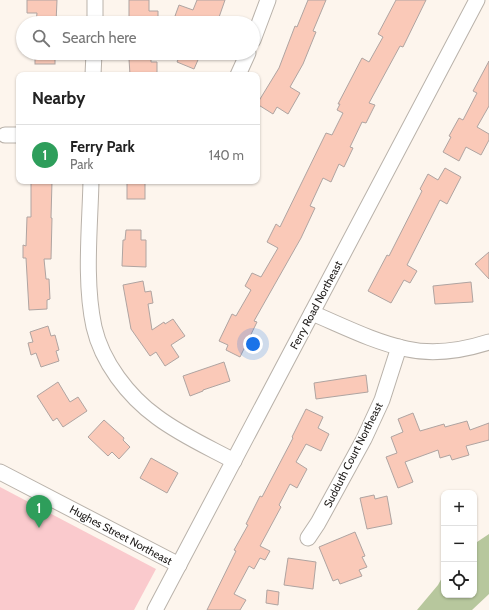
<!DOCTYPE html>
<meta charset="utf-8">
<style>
body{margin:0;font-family:Cabin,sans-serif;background:#f2f2f2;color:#222}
.controls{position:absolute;right:12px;bottom:12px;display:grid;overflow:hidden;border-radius:8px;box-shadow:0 1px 3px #0004}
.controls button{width:36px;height:36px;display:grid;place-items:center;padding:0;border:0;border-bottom:1px solid #e0e0e0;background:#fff;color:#222;font:20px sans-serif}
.you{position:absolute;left:253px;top:344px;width:14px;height:14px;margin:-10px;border:3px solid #fff;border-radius:50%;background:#1a73e8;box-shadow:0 0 0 6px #1a73e833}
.badge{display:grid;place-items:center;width:26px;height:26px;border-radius:50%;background:#694bc4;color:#fff;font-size:13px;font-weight:700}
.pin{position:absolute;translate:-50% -33px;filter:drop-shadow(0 1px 2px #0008)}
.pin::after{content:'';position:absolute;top:21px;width:14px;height:12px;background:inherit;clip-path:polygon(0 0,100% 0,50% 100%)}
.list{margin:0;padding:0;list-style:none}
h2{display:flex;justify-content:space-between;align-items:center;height:52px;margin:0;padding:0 16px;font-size:17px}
h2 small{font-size:13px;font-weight:400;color:#767676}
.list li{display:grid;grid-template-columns:26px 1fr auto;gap:12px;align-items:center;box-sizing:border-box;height:60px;padding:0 16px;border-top:1px solid #e0e0e0}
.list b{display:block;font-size:15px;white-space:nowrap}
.list p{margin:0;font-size:13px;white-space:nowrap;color:#767676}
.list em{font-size:13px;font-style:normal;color:#767676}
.icon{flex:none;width:22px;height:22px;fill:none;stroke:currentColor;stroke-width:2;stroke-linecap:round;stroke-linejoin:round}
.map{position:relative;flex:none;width:489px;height:610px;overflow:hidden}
.search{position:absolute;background:#fff;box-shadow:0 1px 3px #0004;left:16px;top:16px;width:244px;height:44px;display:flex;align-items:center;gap:10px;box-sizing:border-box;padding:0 14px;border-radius:22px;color:#767676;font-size:15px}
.panel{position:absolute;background:#fff;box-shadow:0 1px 3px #0004;left:16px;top:72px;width:244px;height:112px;border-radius:8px}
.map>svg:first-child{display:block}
</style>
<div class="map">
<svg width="489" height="610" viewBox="0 0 489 610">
<rect width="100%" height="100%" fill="#fdf5ed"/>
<path fill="#facacd" d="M0,487L156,569L134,610H0Z"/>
<path fill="#b7c79d" d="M489,534V594L472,610H417L438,585L444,574V595H474V544Z"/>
<g fill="#fac9b8" stroke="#afa4a1">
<path d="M27,0H57L56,23H36L37,13H27Z"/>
<path d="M129,0H149V11H158V23H129Z"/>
<path d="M197,0H225L217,23H194L175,16L179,5L193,10Z"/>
<path d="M308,0H326L313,31L316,32L303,64L290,87L300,93L288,114L277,107L273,114L257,104L279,68L295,26L297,27Z"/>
<path d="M396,0H426L403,47L400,46L369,103L375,105L366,123L362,122L350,147L353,148L344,167L339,164L331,182L323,178L310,206L315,208L301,238L254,321L257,322L240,357L226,350L228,345L219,341L232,314L236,316L251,290L245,286L252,273L261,277L278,248L267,242L276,224L280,227L326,133L332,135L343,113L337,110L340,104H338L362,58L369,62L383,37L378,34Z"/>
<rect x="35" y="53" width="20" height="11"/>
<path d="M131,53H151V62H157V75H130L129,59H131Z"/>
<path d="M181,53H201L194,69L177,62Z"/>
<path d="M489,61V106L477,127L489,134V140L481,155L466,147L459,161L443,152L451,137L449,136L459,118L463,120L477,93L473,91Z"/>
<path d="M445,168L461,177L447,204L440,200L407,265L417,271L410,283L404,280L391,303L368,291L387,255L389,256L422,191L420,189L428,174L438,180Z"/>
<path d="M31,181H52L51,218H52L51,259H44L46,279H49L50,299L47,300V309L29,310L26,258H23V245L26,246L27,217H31Z"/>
<rect x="127" y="181" width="18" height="18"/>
<path d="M126,230H141V240H146V267L122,266L123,240H125Z"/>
<path d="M489,252V279L475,264Z"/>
<path d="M143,281L145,292L151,291L153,303L148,304L152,330L164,322L165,324L173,319L185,336L171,345L179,357L165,366L156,352L150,356L131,329L123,285Z"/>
<path d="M471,282L473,302L435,304L433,286Z"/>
<path d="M48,326L51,336L55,335L59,350L56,351L59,361L41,367L36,353L31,355L28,343L33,342L30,332Z"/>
<path d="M224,362L230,381L203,390V391L190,396L183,376Z"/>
<path d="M366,375L368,392L316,399L314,383Z"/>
<path d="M58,382L70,402L78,397L87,411L63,427L57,418L53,421L37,396Z"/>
<path d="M306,409L323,417L318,428L329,434L321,451L306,444L296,462L307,469L297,488L290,484L279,505L281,507L260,546L270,551L265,560L260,558L254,569L249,566L234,594L246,600L240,610H207L236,551L234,550L248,525L246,524L260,496L262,497L293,438L292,437Z"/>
<path d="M413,413L420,431L444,424L445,427L467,421L470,430L489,423V440L466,446L469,455L452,460L450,455L440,458L438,450L405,462L413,482L398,488L386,457L397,453L391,437L403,432L398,419Z"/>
<path d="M104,420L124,438L123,440L130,447L119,459L112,452L108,456L88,437Z"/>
<path d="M151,458L178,473L167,493L140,478Z"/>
<path d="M374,495L375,499L387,496L392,524L367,529L360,498Z"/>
<path d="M355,532L365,556L362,557L367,567L359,570L362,576L340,584L338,579L333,581L319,547Z"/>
<path d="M288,558L316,562L313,589L284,585Z"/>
<path d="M267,590L279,592L278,605L266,603Z"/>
</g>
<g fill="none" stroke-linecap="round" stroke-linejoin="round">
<defs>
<g id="minor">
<path d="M95,23V0"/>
<path d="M253,40L268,0"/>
<path d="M93,75L94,53"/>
<path d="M238,75L248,53"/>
<path d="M5,135H19"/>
<path d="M91,181C90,227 84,281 94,327C102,362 128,396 157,417C181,435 208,447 234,461"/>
<path d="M312,313C343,326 374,342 407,349C433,355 464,350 489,342"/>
<path d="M0,472L179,565"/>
<path d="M308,538L318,523L364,439L382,400L399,347"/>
<path d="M155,610L477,0"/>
</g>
</defs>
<use href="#minor" stroke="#b9b2aa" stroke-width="17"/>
<use href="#minor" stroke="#fff" stroke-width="15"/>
</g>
<g text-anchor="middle" stroke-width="3" stroke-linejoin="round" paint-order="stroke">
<g font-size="11" fill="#1d1a18" stroke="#fff">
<text transform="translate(316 305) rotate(-62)" y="4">Ferry Road Northeast</text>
<text transform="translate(353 455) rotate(-63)" y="4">Sudduth Court Northeast</text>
<text transform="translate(121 535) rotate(28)" y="4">Hughes Street Northeast</text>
</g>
</g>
</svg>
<div class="controls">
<button>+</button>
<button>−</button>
<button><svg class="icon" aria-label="locate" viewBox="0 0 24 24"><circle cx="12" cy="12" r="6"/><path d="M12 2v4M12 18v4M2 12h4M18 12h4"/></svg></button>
</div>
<div class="you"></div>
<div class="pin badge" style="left:39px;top:528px;background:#2e9e5b">1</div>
<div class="search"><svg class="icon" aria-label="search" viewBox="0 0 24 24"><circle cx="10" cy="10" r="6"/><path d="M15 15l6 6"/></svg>Search here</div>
<section class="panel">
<h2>Nearby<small></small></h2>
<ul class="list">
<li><span class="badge" style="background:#2e9e5b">1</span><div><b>Ferry Park</b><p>Park</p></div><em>140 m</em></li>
</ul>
</section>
</div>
